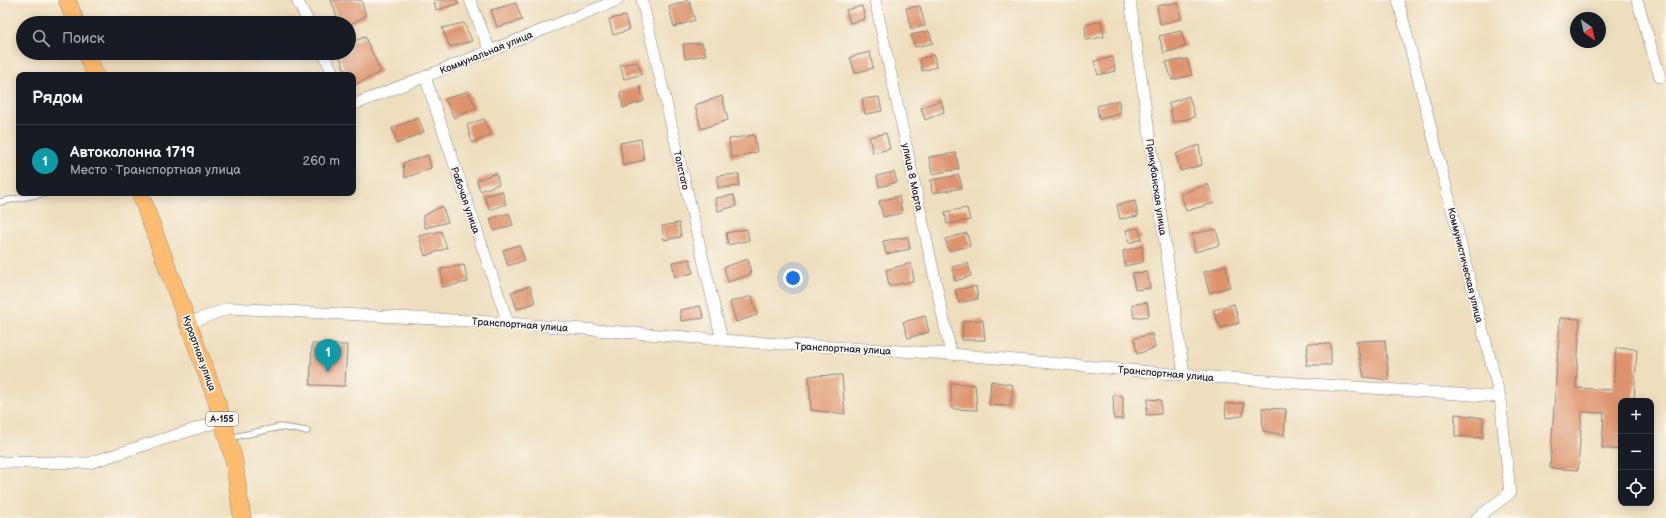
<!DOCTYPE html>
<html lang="ru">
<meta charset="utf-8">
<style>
body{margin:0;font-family:"Balsamiq Sans",sans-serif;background:#20242c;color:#f1f3f6}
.controls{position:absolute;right:12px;bottom:12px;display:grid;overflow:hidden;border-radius:8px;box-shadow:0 2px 10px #0003}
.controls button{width:36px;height:36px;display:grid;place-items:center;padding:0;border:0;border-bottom:1px solid #363941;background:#171b24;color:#f1f3f6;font:20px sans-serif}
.compass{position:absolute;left:1570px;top:12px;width:36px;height:36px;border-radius:50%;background:#171b24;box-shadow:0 2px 10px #0003;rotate:146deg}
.you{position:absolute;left:793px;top:278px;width:14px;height:14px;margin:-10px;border:3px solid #fff;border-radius:50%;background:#1a73e8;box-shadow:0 0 0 6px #1a73e833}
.badge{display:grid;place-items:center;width:26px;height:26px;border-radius:50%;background:#0b8043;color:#fff;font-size:13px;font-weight:700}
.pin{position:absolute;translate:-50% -33px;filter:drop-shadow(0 1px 2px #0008)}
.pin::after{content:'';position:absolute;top:21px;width:14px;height:12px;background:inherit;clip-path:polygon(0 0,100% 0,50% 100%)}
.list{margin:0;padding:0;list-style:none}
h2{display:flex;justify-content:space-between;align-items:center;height:52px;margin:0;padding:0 16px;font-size:17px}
h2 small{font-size:13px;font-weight:400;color:#9ea1a6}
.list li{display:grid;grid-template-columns:26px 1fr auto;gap:12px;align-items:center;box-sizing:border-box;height:72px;padding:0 16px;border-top:1px solid #363941}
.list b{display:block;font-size:15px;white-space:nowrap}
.list p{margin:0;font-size:13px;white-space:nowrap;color:#9ea1a6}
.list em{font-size:13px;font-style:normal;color:#9ea1a6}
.icon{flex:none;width:22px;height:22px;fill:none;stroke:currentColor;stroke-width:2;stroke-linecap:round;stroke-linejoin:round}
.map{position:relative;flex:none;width:1666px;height:518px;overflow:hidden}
.search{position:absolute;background:#171b24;box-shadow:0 2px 10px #0003;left:16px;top:16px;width:340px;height:44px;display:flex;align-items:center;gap:10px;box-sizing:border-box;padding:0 14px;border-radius:22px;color:#9ea1a6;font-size:15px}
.panel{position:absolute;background:#171b24;box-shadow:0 2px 10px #0003;left:16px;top:72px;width:340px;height:124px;border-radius:8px}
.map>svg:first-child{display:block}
</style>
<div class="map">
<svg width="1666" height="518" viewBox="0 0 1666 518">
<rect width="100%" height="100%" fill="#fbf7ec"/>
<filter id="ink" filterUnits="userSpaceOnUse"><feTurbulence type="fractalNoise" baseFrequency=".025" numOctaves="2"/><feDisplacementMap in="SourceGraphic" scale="8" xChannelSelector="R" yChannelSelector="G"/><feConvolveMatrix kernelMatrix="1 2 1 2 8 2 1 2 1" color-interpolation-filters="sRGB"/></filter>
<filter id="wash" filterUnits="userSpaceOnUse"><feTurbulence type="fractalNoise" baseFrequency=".012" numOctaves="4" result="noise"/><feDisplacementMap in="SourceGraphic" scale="16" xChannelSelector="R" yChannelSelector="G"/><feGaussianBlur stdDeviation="0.9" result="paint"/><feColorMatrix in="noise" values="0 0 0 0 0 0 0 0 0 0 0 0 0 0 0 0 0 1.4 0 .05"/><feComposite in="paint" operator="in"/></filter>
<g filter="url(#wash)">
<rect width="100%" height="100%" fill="#eedebe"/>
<g id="blocks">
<g fill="#de936c">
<path d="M331,0H361L366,16L349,25V23H339Z"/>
<path d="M434,0H457L458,4L436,10Z"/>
<path d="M689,0L695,20L674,27L669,7Z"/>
<path d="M1178,2L1181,19L1160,24L1157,6Z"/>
<path d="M516,3L522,20L497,27L491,10Z"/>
<path d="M862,6L865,19L850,23L846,10Z"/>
<path d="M920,6L925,26L911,29L906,8Z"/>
<path d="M625,16L629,30L613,35L609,19Z"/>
<path d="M1101,21L1104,37L1086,40L1085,25Z"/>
<path d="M464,23L472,41L450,47L442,28Z"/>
<path d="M929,31L933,43L915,47L911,35Z"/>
<path d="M1181,31L1186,47L1164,53L1159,36Z"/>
<path d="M365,37L381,72L353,86V75H346L339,53H349V43Z"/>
<path d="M702,43L706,55L685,59L683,44Z"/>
<path d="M870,52L873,68L855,73L850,57Z"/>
<path d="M934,55L936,67L922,71L920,59Z"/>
<path d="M1113,57L1115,71L1098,75L1094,61Z"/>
<path d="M1187,59L1192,75L1172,80L1166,62Z"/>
<path d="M637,62L642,74L624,79L620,65Z"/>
<path d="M640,86L644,101L623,108L620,92Z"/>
<path d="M468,91L476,108L454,118L445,99Z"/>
<path d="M722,96L728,120L701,129L695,105Z"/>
<path d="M1189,96L1195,117L1173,122L1169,103Z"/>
<path d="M879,97L882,111L865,114L862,99Z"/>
<path d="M941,100L944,112L925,120L921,108Z"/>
<path d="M1119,100L1120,114L1099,119L1097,106Z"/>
<path d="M418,118L424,132L397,144L392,128Z"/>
<path d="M484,119L491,135L472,143L467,125Z"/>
<path d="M886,133L890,149L873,153L869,137Z"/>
<path d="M754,135L757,152L731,158L729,139Z"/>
<path d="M641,139L644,160L623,166L620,143Z"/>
<path d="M1199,145L1202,165L1180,171L1176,154Z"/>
<path d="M956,153L959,169L932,174L929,157Z"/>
<path d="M428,155L431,168L405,178L403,163Z"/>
<path d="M894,172L897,182L879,187L877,176Z"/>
<path d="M496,173L499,184L480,191L477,180Z"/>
<path d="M739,174V186L718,188L717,176Z"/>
<path d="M959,175L962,188L932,193L931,180Z"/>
<path d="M1208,184L1214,203L1186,211L1181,194Z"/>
<path d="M502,191L506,204L490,210L484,196Z"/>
<path d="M734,195L736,206L718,211L715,198Z"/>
<path d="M899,196L902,213L883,217L879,201Z"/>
<path d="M1135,201L1138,216L1120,219L1117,205Z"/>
<path d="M442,206L448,222L425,228L423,216Z"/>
<path d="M967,208L970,220L947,224L945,212Z"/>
<path d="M509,213L513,225L494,231L490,219Z"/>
<path d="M679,223L681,237L664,240L662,226Z"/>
<path d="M1138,228L1142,239L1129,243L1126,230Z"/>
<path d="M747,229L749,240L728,245L726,233Z"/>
<path d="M1216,229L1220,245L1195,252L1192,234Z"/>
<path d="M441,231L447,248L425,256L419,236Z"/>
<path d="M967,233L970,246L949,251L945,239Z"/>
<path d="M908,237L910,249L886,254L883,241Z"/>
<path d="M519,245L525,260L508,266L503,250Z"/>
<path d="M1142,246L1143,262L1125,266L1123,251Z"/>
<path d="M690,259L693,273L675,277L672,262Z"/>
<path d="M748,259L751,274L728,282L724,267Z"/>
<path d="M911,263L914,281L889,286L886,270Z"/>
<path d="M968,263L971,276L955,281L952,267Z"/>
<path d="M464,265L468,282L442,287L441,269Z"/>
<path d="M1226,265L1230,287L1209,293L1204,272Z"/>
<path d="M1147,272L1150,288L1135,290L1132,273Z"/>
<path d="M530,286L535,303L517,309L511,292Z"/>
<path d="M976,286L978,299L959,303L955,290Z"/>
<path d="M752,296L757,315L736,322L730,302Z"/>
<path d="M1147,302L1149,316L1134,318L1132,305Z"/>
<path d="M1234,304L1239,323L1220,328L1213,310Z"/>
<path d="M700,306L704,318L681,321L680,310Z"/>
<path d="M925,316L929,332L908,338L903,322Z"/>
<path d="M1560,318L1580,319L1576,388L1613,390L1616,348L1637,349L1634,401H1621V450L1602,448L1604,413L1582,412L1578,470L1550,468Z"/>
<path d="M983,320L985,340H962L963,321Z"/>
<path d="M1152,334L1155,348L1137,354L1134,338Z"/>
<path d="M1385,340L1389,380L1364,377L1356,341Z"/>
<path d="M1308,343L1331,344V365H1306Z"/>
<path d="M312,344L347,345L345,386L310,385Z"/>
<path d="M842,375L845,414L811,410L809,376Z"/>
<path d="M991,381L1013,385L1011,406L989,405Z"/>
<path d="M951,383L975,385L977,410L952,409Z"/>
<path d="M1113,395L1123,396V419H1114Z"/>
<path d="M1148,399L1161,400V414L1146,415Z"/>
<path d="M1244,403L1243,416L1226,418L1225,404Z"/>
<path d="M1262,408L1286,409L1284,435L1263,431Z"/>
<path d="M1455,414L1483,418V438L1455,436Z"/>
</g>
</g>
</g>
<g filter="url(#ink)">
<use href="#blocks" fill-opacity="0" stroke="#88807c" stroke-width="1"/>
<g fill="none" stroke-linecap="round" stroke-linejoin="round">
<defs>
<g id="lane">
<path d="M0,202L46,193"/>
<path d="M229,438L280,427L307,431"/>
</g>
<g id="street">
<path d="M297,0L309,23"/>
<path d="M470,0L490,51"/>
<path d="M642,0L722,340"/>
<path d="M875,0L951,354"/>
<path d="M1130,0L1184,375"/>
<path d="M1398,0L1500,397L1510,493L1477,518"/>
<path d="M1637,0L1660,77"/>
<path d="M323,53L334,75"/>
<path d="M425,77L508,323"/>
<path d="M353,105L618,0"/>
<path d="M189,323L229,308L508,323L748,342L951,354L1184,375L1500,397"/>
<path d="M0,462L89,463L223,420"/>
</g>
<g id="primary">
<path d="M67,0L76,23"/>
<path d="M87,53L95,75"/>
<path d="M140,193L216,399L234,460L242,518"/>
</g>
</defs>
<use href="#lane" stroke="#88807c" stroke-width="7"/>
<use href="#street" stroke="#88807c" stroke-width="12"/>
<use href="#primary" stroke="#88807c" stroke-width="18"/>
<use href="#lane" stroke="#fff" stroke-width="5.5"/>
<use href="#street" stroke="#fff" stroke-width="11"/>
<use href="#primary" stroke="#febc70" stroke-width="17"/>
</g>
</g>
<g text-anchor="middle" stroke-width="3.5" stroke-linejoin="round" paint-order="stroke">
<rect fill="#fbf7ec" stroke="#636270" stroke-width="1" x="206" y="412" width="32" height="14" rx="3"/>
<g font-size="9" font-weight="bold" fill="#22223b">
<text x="222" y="422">А-155</text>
</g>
<g font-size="10" fill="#22223b" stroke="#fbf7ec">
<text transform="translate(486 52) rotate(-22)" y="4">Коммунальная улица</text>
<text transform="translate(682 170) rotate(77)" y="4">Толстого</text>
<text transform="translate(913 177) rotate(78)" y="4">улица 8 Марта</text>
<text transform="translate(1157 187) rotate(82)" y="4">Прикубанская улица</text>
<text transform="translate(466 200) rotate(71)" y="4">Рабочая улица</text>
<text transform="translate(1466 265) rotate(76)" y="4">Коммунистическая улица</text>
<text transform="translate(520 324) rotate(4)" y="4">Транспортная улица</text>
<text transform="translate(843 348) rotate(3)" y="4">Транспортная улица</text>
<text transform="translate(200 353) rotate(70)" y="4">Курортная улица</text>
<text transform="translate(1166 373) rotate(5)" y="4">Транспортная улица</text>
</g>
</g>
</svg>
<div class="controls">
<button>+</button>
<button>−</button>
<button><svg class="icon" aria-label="locate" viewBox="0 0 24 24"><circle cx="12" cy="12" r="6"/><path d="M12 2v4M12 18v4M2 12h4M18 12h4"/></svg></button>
</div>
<svg class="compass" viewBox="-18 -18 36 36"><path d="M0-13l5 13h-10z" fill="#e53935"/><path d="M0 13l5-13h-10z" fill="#9ea1a6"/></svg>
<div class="you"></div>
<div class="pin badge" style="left:328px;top:372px;background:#0f9aa8">1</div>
<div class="search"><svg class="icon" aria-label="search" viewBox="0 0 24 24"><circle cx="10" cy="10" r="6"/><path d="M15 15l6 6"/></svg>Поиск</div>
<section class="panel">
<h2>Рядом<small></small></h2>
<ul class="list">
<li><span class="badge" style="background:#0f9aa8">1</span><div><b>Автоколонна 1719</b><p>Место · Транспортная улица</p></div><em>260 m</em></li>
</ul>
</section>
</div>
